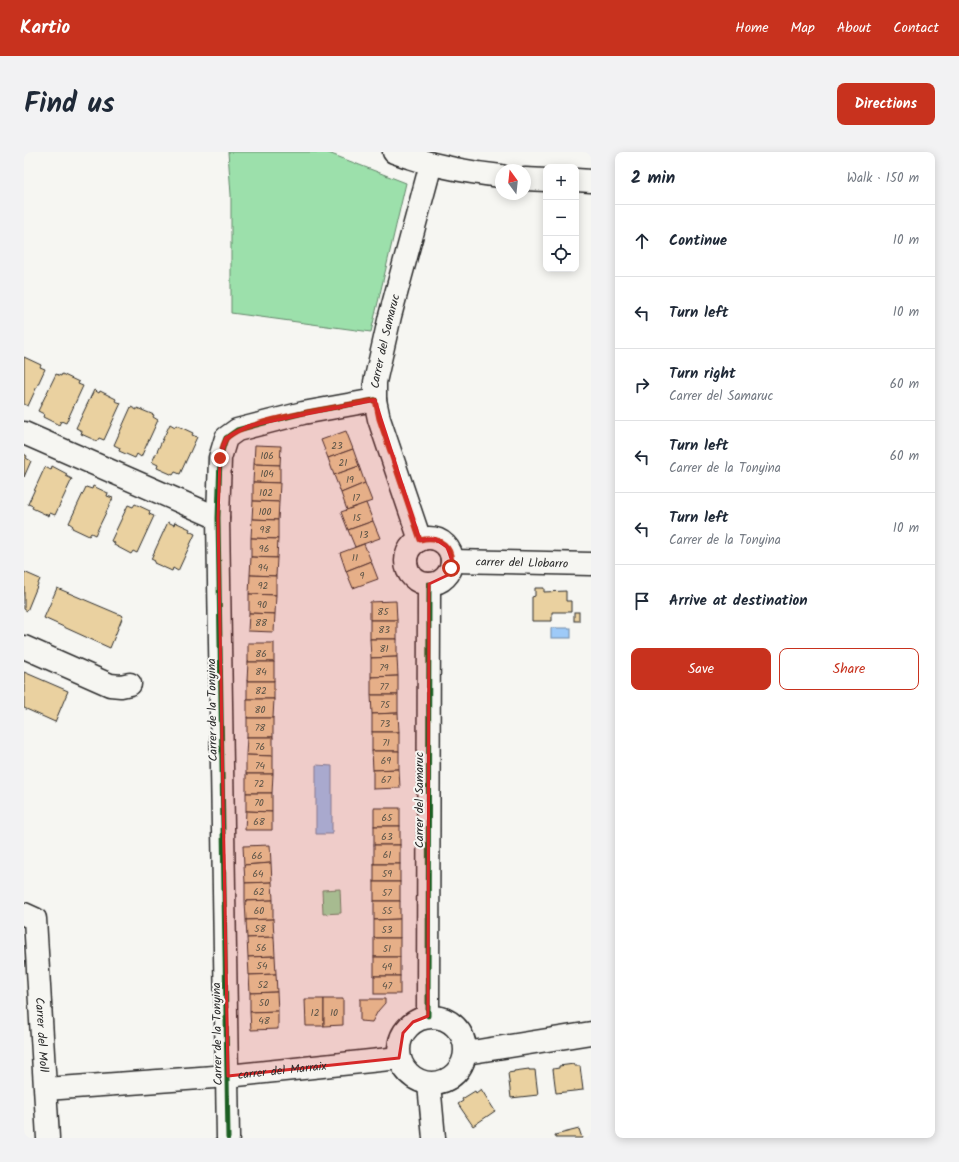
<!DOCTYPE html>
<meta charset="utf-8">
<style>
body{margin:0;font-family:Kalam,sans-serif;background:#f2f2f3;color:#1f2937}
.controls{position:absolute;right:12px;top:12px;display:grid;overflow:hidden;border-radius:8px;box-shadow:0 2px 10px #0003}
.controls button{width:36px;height:36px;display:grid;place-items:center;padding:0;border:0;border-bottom:1px solid #e0e1e3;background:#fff;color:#1f2937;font:20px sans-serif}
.compass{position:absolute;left:471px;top:12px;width:36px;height:36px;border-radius:50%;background:#fff;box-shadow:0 2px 10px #0003;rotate:345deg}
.stop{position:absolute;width:12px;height:12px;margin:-9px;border:3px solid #c8321e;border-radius:50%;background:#fff}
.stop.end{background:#c8321e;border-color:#fff;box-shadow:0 1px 4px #0008}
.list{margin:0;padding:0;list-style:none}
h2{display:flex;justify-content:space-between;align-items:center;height:52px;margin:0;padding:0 16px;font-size:17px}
h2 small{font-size:13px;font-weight:400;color:#747a83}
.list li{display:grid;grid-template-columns:26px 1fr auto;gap:12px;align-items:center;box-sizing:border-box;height:72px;padding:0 16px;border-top:1px solid #e0e1e3}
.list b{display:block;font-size:15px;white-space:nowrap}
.list p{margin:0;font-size:13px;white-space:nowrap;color:#747a83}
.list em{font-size:13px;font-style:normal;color:#747a83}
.actions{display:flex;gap:8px;padding:12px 16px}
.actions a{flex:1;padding:9px 0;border:1px solid #c8321e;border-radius:8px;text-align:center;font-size:14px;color:#c8321e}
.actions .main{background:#c8321e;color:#fff}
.icon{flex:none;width:22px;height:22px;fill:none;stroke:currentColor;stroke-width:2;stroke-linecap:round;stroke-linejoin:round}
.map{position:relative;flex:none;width:567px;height:986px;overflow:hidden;border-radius:8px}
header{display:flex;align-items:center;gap:24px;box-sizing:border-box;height:56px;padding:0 20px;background:#c8321e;color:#fff}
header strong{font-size:19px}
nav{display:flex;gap:22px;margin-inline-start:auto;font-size:14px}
.intro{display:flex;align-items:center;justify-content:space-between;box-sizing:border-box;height:96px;padding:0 24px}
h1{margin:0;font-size:28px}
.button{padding:10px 18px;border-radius:8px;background:#c8321e;color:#fff;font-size:14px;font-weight:700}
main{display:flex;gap:24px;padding:0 24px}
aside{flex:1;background:#fff;border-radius:8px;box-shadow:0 2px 10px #0003}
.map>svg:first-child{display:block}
</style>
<header>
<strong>Kartio</strong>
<nav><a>Home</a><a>Map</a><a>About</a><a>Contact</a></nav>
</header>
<div class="intro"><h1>Find us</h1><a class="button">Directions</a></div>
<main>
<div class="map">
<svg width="567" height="986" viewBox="0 0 567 986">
<rect width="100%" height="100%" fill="#f6f6f2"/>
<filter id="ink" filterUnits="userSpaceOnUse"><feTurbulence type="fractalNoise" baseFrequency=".025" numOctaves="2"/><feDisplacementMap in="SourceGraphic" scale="8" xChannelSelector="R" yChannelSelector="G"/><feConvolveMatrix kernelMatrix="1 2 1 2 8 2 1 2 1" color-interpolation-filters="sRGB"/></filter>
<g filter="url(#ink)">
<g fill="#9ce0ab" stroke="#64866b">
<path d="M204,0H302L382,31L347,180L207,161V43Z"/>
<path d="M316,737L317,761L299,762L298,738Z"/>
</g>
<g fill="#9ecaf8" stroke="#708aa6">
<rect x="527" y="476" width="20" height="10"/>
<path d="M292,613L308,614V682H292Z"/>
</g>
<g fill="#ead1a0" stroke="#2b2b2b">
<path d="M0,205L17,213L16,215L21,217L4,254L0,252Z"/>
<path d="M32,222L37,224L38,222L55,230L54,232L59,234L42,271L37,269L35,273L19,265L20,262L14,259Z"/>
<path d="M70,238L75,241L76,239L92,247L91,249L97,251L80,288L75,286L73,289L57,282L58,279L52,276Z"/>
<path d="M107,255L113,258V256L130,263L129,265L134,268L117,305L113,302L111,306L95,299L96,296L90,293Z"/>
<path d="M146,272L151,275L152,273L169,281L168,283L173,285L156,322L151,320L149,323L133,316L134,313L128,310Z"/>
<path d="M322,279L329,297L304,306L297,288Z"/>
<path d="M231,293L257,294L256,313L230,312Z"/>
<path d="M329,297L335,314L310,323L304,306Z"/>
<path d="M0,302L3,304L2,306L7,309L0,325Z"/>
<path d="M230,312L256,313V331L229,330Z"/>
<path d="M28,314L43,322L42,324L48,327L31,363L26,361L25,364L8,356L9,354L4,352L21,315L27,318Z"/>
<path d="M335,314L341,331L317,341L310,323Z"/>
<path d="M229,330L256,331L255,350L229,349Z"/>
<path d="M341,331L348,349L323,358L317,341Z"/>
<path d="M69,334L84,341L83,344L89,346L71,383L67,381L65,384L48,376L49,374L45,371L62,335L68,337Z"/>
<path d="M229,349L255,350L254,368L228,367Z"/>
<path d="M342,351L349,369L324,378L317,360Z"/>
<path d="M111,352L126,359L125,362L130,364L113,401L109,399L107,402L90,393L91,391L87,389L104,353L109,355Z"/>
<path d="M228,367L254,368V387L227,386Z"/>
<path d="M349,369L356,386L331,395L324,378Z"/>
<path d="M144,370L150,373L151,370L166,377L165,379L171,382L154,419L149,416L148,419L130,411L131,409L127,407Z"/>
<path d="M227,386L254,387L253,406L227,405Z"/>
<path d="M340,392L347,409L322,419L316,401Z"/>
<path d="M227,405L253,406L252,424L226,423Z"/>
<path d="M347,409L354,427L329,436L322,419Z"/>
<path d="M0,420L16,427L3,459L0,457Z"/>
<path d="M226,423L252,424V443L225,442Z"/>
<path d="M33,436L99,464L86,496L20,466Z"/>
<path d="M511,436H520V440L542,439V449H547V460H528V469H508V445L511,444Z"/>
<path d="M225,442L252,443L251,462L225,461Z"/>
<path d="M372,449L373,468H346V450Z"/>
<rect x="550" y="460" width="5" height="9"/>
<path d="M225,461L251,462L250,480L224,479Z"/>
<rect x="346" y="468" width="27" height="19"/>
<path d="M346,487H373V505L347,506Z"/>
<rect x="224" y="491" width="26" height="19"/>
<path d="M373,505L374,524L347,525V506Z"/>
<path d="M224,510H250V529H223Z"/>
<path d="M0,520L44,539L31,570L0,556Z"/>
<path d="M374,524V543H347V525Z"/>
<rect x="223" y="529" width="27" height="18"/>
<path d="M347,543H374V561L348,562Z"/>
<path d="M223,547H250L249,566H223Z"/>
<path d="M374,561L375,580H348V562Z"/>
<rect x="223" y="566" width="26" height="19"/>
<rect x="348" y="580" width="27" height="19"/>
<path d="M223,585H249V604L222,603Z"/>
<path d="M348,599H375V617L349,618Z"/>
<path d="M222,603L249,604V622H222Z"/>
<path d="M375,617L376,636L349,637V618Z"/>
<path d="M222,622H249L248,641H222Z"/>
<path d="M222,641H248V660L222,659Z"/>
<rect x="350" y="656" width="26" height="18"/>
<path d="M222,659L248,660V678H221Z"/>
<rect x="350" y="674" width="26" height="19"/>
<path d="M246,693L247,711L220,713L219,694Z"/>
<rect x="350" y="693" width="26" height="19"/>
<path d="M247,711L248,730L221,731L220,713Z"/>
<rect x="350" y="712" width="26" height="18"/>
<path d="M248,730L249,748L221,749V731Z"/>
<rect x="350" y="730" width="26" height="19"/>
<path d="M249,748V767L222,768L221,749Z"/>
<path d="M350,749H376V767L350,768Z"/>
<path d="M249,767L250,785L223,786L222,768Z"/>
<path d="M376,767V786H350V768Z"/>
<path d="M250,785L251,804L224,805L223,786Z"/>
<rect x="350" y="786" width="26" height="19"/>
<path d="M251,804L252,822L225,823L224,805Z"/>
<rect x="350" y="805" width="26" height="19"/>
<path d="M252,822L253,840L226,841L225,823Z"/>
<rect x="350" y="824" width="26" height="18"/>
<path d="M253,840L254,859L226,860V841Z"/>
<path d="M281,847H300V874H282Z"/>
<path d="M300,847H319V873L300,874Z"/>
<path d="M336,847H361V851L354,859L348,870L336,869Z"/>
<path d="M254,859V877L227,878L226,860Z"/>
<path d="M550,912V914H556L559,938L532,941L529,917L535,916V914Z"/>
<path d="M505,917V918H511L514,943L487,946L484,921L490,920V919Z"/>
<path d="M457,937L471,959L449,974L434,952L439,949L438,947L451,939L452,941Z"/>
<path d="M555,977L558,986H532L531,983Z"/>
</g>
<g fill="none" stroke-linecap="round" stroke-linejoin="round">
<defs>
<g id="minor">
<path d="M370,0C405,13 440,20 477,24"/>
<path d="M501,27L522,28"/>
<path d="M552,28L567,29"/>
<path d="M0,281L194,366"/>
<circle cx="405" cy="409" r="23"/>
<path id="s1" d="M396,388L355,267L351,248V230L366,164L407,12"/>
<path id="s2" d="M428,409L567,412"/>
<path d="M0,495L86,533L97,534L106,532"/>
<path id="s3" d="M0,762L11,767L24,986"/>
<path d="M404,864L405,432"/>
<circle cx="408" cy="898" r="33"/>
<path d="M442,901L567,881"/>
<path d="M405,932L410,986"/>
<path id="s4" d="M22,937L204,924L375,906"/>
<path d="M204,986L194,366L196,306L202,286L213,278L279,261L351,248"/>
</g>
</defs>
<use href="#minor" stroke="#2b2b2b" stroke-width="25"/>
<use href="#minor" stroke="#f6f6f2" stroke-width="22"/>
<defs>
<g id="cycleway">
<path d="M404,864L405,432"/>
<path d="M204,986L194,366L196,306L202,286L213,278L279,261L351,248"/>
</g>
</defs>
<use href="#cycleway" stroke="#f6f6f2" stroke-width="8"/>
<use href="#cycleway" stroke="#1b5e20" stroke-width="5"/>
</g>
</g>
<g fill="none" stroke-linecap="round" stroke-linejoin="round" filter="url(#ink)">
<path stroke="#c8321e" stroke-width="5" d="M196,306C197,300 199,290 203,286C219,268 323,253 351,248L355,267L396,388C416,383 431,395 427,416"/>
</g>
<path fill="#d62828" fill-opacity="0.2" stroke="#d62828" stroke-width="3" stroke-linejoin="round" d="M351,248L396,388L411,387L423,395L428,409L424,423L405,432L404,864L389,870L379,881L375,906L204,924L194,366L196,306L202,286L224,274Z"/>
<g text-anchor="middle" stroke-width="4" stroke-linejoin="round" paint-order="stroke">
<g font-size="10" fill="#5b5448">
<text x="313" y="297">23</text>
<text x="243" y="307">106</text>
<text x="319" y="314">21</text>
<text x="243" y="325">104</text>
<text x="326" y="331">19</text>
<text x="242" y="344">102</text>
<text x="332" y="349">17</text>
<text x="241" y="363">100</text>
<text x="333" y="369">15</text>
<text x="241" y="381">98</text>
<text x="340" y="386">13</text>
<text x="240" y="400">96</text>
<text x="331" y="409">11</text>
<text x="239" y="419">94</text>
<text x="338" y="427">9</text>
<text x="239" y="437">92</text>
<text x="238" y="456">90</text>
<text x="359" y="463">85</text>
<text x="237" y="474">88</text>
<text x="360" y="481">83</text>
<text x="360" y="500">81</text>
<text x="237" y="505">86</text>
<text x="360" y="519">79</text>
<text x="237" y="523">84</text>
<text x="360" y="538">77</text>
<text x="237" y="542">82</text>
<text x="361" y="556">75</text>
<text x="236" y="561">80</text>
<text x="361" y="575">73</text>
<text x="236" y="579">78</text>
<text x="362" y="594">71</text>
<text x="236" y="598">76</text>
<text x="362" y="612">69</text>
<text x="236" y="617">74</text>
<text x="362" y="631">67</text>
<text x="235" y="635">72</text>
<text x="235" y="654">70</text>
<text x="363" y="669">65</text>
<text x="235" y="673">68</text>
<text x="363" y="688">63</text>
<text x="363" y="706">61</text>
<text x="233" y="707">66</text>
<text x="234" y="725">64</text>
<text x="363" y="725">59</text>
<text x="235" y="743">62</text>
<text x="363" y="744">57</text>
<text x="235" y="762">60</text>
<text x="363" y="762">55</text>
<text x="236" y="780">58</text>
<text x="363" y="781">53</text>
<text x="237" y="799">56</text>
<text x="363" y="800">51</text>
<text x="238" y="817">54</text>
<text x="363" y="818">49</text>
<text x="239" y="836">52</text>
<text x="363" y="837">47</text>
<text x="240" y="854">50</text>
<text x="291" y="864">12</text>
<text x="310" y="864">10</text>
<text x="240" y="872">48</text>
</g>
<g font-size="12" fill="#2b2b2b" stroke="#f6f6f2">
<text dy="4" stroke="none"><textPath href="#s1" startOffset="207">Carrer del Samaruc</textPath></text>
<text dy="4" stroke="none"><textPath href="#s2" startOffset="70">carrer del Llobarro</textPath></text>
<text transform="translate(188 558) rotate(-91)" y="4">Carrer de la Tonyina</text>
<text transform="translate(395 648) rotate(-90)" y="4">Carrer del Samaruc</text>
<text transform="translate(193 882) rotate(-91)" y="4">Carrer de la Tonyina</text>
<text dy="4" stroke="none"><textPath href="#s3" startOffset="128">Carrer del Moll</textPath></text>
<text dy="4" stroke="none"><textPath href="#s4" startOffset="237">carrer del Marraix</textPath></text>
</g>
</g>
</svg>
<div class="controls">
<button>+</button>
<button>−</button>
<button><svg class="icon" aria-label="locate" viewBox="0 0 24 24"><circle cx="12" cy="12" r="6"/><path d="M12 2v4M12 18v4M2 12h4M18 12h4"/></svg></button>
</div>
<svg class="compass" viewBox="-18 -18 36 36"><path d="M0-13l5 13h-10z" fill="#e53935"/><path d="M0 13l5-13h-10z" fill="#747a83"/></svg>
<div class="stop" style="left:427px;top:416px"></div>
<div class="stop end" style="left:196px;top:306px"></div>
</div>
<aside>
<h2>2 min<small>Walk · 150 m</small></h2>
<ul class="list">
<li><svg class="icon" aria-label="ahead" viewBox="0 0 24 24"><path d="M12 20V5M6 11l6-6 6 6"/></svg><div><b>Continue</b></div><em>10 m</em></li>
<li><svg class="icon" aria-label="left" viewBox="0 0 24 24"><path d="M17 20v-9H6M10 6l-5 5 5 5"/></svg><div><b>Turn left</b></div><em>10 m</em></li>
<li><svg class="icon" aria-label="right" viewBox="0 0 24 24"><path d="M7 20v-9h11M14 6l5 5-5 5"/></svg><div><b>Turn right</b><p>Carrer del Samaruc</p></div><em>60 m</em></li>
<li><svg class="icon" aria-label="left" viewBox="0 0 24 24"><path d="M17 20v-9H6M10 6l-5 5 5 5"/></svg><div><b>Turn left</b><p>Carrer de la Tonyina</p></div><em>60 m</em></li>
<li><svg class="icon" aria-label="left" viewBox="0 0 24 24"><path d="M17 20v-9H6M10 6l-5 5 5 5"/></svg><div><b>Turn left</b><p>Carrer de la Tonyina</p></div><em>10 m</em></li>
<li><svg class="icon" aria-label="arrive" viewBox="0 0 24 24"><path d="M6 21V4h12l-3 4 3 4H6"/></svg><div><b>Arrive at destination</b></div></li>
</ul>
<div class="actions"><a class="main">Save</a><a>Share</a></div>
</aside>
</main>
